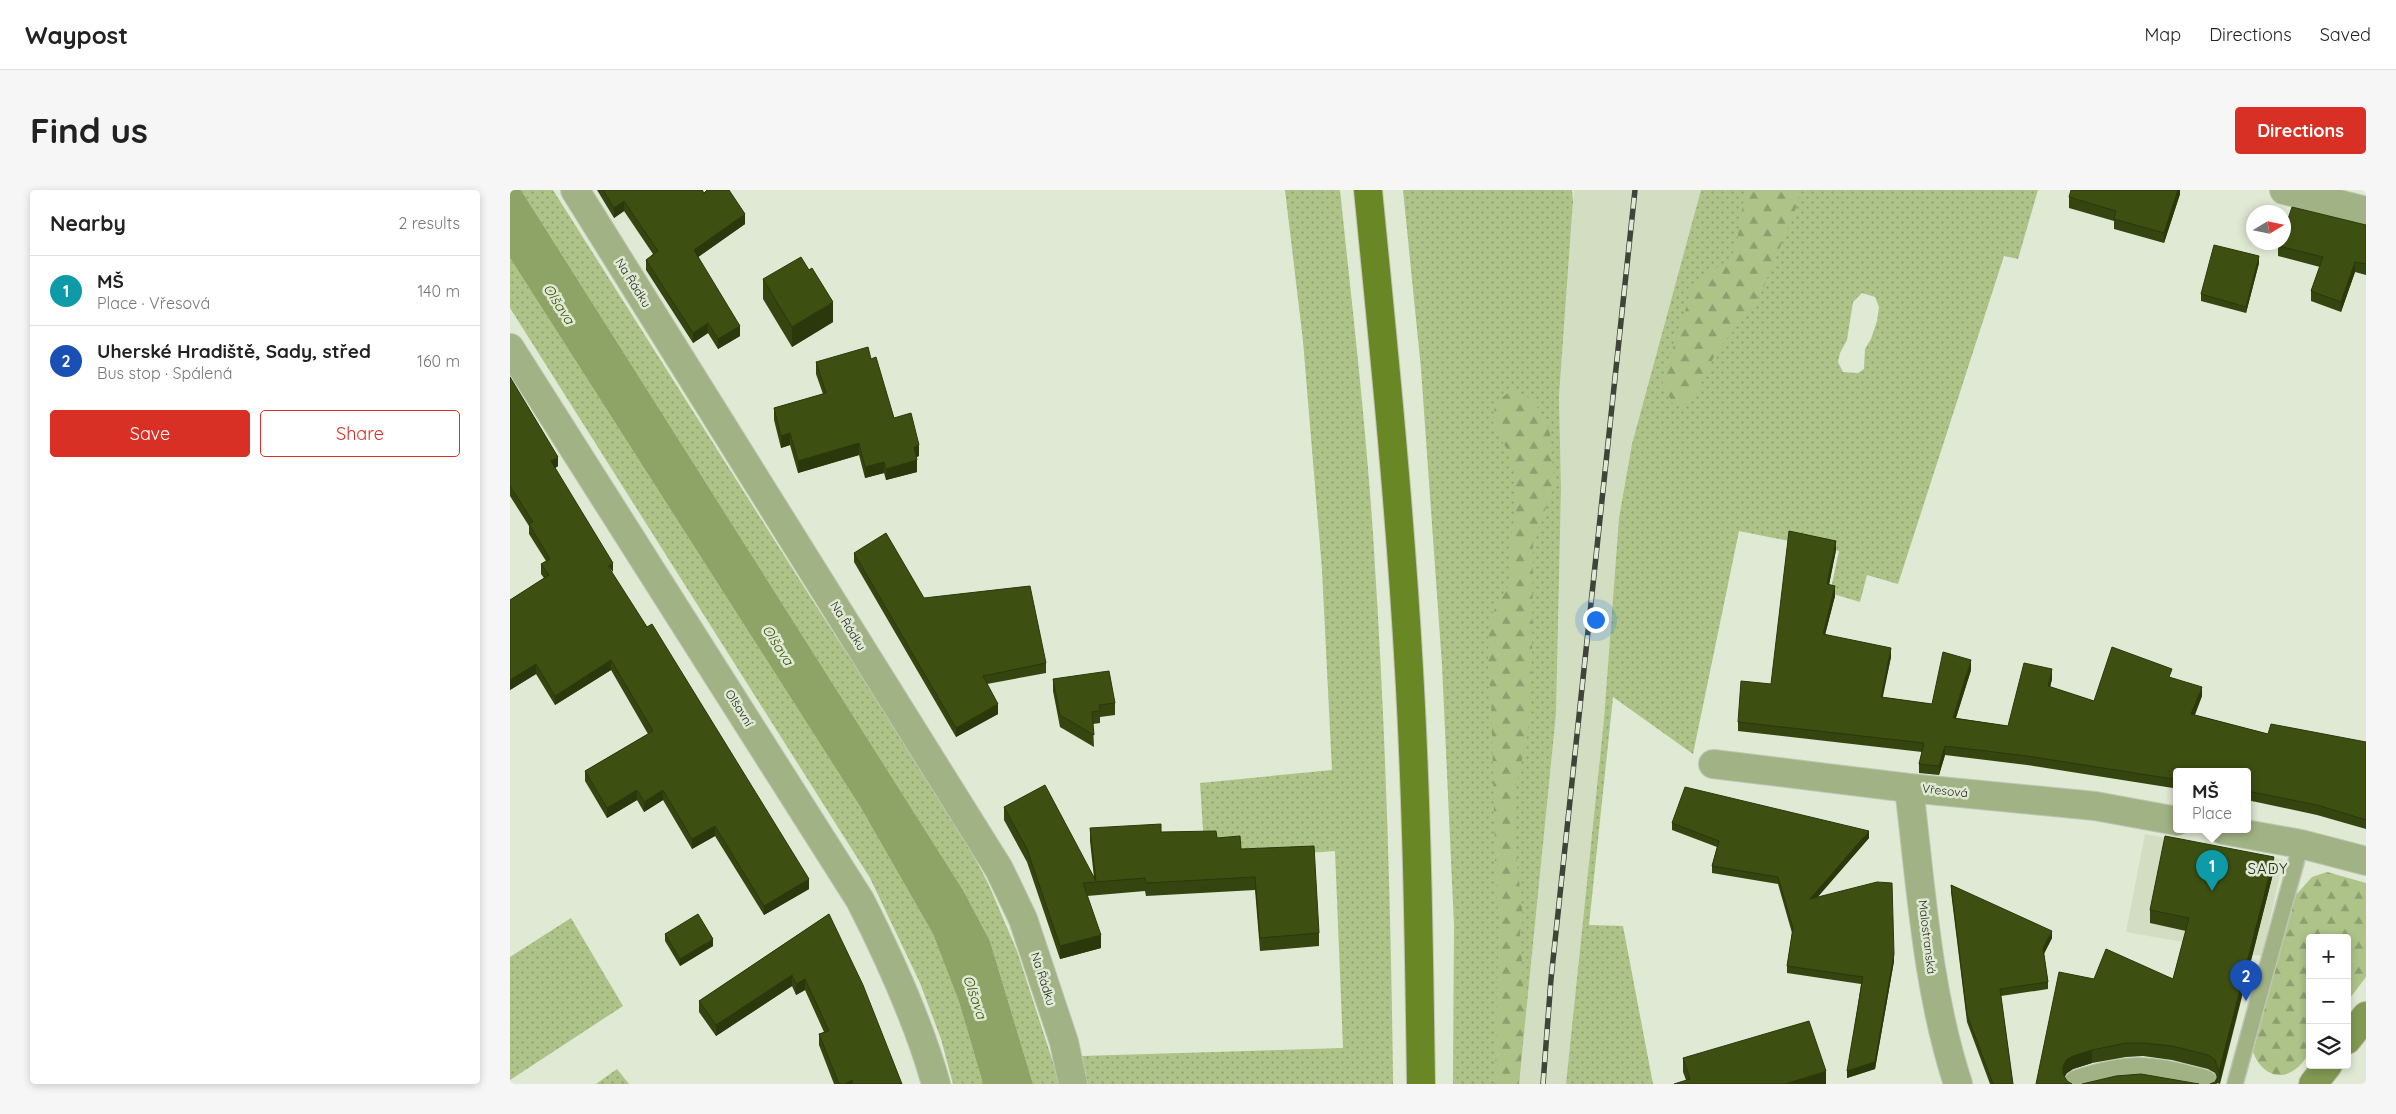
<!DOCTYPE html>
<meta charset="utf-8">
<style>
body{margin:0;font-family:Quicksand,sans-serif;background:#f6f6f6;color:#222}
.controls{position:absolute;right:15px;bottom:15px;display:grid;overflow:hidden;border-radius:5px;box-shadow:0 2px 8px #0003}
.controls button{width:45px;height:45px;display:grid;place-items:center;padding:0;border:0;border-bottom:1px solid #e0e0e0;background:#fff;color:#222;font:25px sans-serif}
.compass{position:absolute;left:1736px;top:15px;width:45px;height:45px;border-radius:50%;background:#fff;box-shadow:0 2px 8px #0003;rotate:80deg}
.you{position:absolute;left:1085px;top:429px;width:18px;height:18px;margin:-12px;border:4px solid #fff;border-radius:50%;background:#1a73e8;box-shadow:0 0 0 8px #1a73e833}
.badge{display:grid;place-items:center;width:32px;height:32px;border-radius:50%;background:#d93025;color:#fff;font-size:16px;font-weight:700}
.pin{position:absolute;translate:-50% -41px;filter:drop-shadow(0 1px 2px #0008)}
.pin::after{content:'';position:absolute;top:26px;width:18px;height:15px;background:inherit;clip-path:polygon(0 0,100% 0,50% 100%)}
.popup{position:absolute;left:1663px;top:578px;width:78px;height:65px;box-sizing:border-box;display:grid;place-content:center;border-radius:5px;background:#fff;filter:drop-shadow(0 1px 4px #0005);font-size:16px;white-space:nowrap;color:#767676}
.popup b{font-size:19px;color:#222}
.popup::after{content:'';position:absolute;left:50%;top:100%;margin-left:-10px;border:10px solid transparent;border-top-color:#fff}
.list{margin:0;padding:0;list-style:none}
h2{display:flex;justify-content:space-between;align-items:center;height:65px;margin:0;padding:0 20px;font-size:21px}
h2 small{font-size:16px;font-weight:400;color:#767676}
.list li{display:grid;grid-template-columns:32px 1fr auto;gap:15px;align-items:center;box-sizing:border-box;height:70px;padding:0 20px;border-top:1px solid #e0e0e0}
.list b{display:block;font-size:19px;white-space:nowrap}
.list p{margin:0;font-size:16px;white-space:nowrap;color:#767676}
.list em{font-size:16px;font-style:normal;color:#767676}
.actions{display:flex;gap:10px;padding:15px 20px}
.actions a{flex:1;padding:11px 0;border:1px solid #d93025;border-radius:5px;text-align:center;font-size:18px;color:#d93025}
.actions .main{background:#d93025;color:#fff}
.icon{flex:none;width:28px;height:28px;fill:none;stroke:currentColor;stroke-width:2;stroke-linecap:round;stroke-linejoin:round}
.map{position:relative;flex:none;width:1856px;height:894px;overflow:hidden;border-radius:5px}
header{display:flex;align-items:center;gap:30px;box-sizing:border-box;height:70px;padding:0 25px;background:#fff;border-bottom:1px solid #e0e0e0}
header strong{font-size:24px}
nav{display:flex;gap:28px;margin-inline-start:auto;font-size:18px}
.intro{display:flex;align-items:center;justify-content:space-between;box-sizing:border-box;height:120px;padding:0 30px}
h1{margin:0;font-size:35px}
.button{padding:12px 22px;border-radius:5px;background:#d93025;color:#fff;font-size:18px;font-weight:700}
main{display:flex;gap:30px;padding:0 30px}
aside{flex:1;background:#fff;border-radius:5px;box-shadow:0 2px 8px #0003}
.map>svg:first-child{display:block}
</style>
<header>
<strong>Waypost</strong>
<nav><a>Map</a><a>Directions</a><a>Saved</a></nav>
</header>
<div class="intro"><h1>Find us</h1><a class="button">Directions</a></div>
<main>
<aside>
<h2>Nearby<small>2 results</small></h2>
<ul class="list">
<li><span class="badge" style="background:#0f9aa8">1</span><div><b>MŠ</b><p>Place · Vřesová</p></div><em>140 m</em></li>
<li><span class="badge" style="background:#1a4fb4">2</span><div><b>Uherské Hradiště, Sady, střed</b><p>Bus stop · Spálená</p></div><em>160 m</em></li>
</ul>
<div class="actions"><a class="main">Save</a><a>Share</a></div>
</aside>
<div class="map">
<svg width="1856" height="894" viewBox="0 0 1856 894">
<defs>
<pattern id="grass-dots" width="8" height="8" patternUnits="userSpaceOnUse" patternTransform="scale(1.25)"><rect width="8" height="8" fill="#adc388"/><path d="M2 2h.1M6 6h.1" fill="none" stroke="#8d9e6f" stroke-width="1.8" stroke-linecap="round"/></pattern>
<pattern id="forest-firs" width="22" height="20" patternUnits="userSpaceOnUse" patternTransform="scale(1.25)"><rect width="22" height="20" fill="#adc388"/><path d="M5 1l3.5 6h-7zM16 11l3.5 6h-7z" fill="#8d9e6f"/></pattern>
</defs>
<rect width="100%" height="100%" fill="#e0e9d3"/>
<g fill="#d2ddc1">
<path d="M1064,0H1191L1122,254L1109,328L1094,529L1056,894H1009L1046,524L1051,299L1049,206Z"/>
<path d="M1635,644L1773,670L1752,766L1616,742Z"/>
</g>
<g fill="url(#grass-dots)" fill-rule="evenodd">
<path d="M11,0H43L303,411L441,624L478,693L507,761L550,894H523L480,751L453,700Z"/>
<path d="M775,0H830C843,125 858,251 865,377C876,549 881,722 883,894H576L572,866L833,858L825,661L730,668L694,655L690,593L822,580L812,380L793,151Z"/>
<path d="M893,0H1062L1063,11L1049,206L1051,299L1046,524L1009,894H943L944,735L932,475L911,179Z"/>
<path d="M1191,0H1528L1508,69L1494,66L1388,394L1357,385L1350,412L1320,403L1329,361L1229,341L1183,564L1103,507L1079,735L1113,736L1143,894H1056L1094,529L1109,328L1122,254ZM1352,103L1365,107L1369,117L1367,131L1361,149L1355,159L1354,179L1348,183L1333,182L1328,172L1330,163L1337,150L1343,112Z"/>
<path d="M0,68L351,618L423,744L449,812L473,894H443L431,849L410,793L360,688L0,118Z"/>
<path d="M61,728L113,816L0,890V767Z"/>
<path d="M107,879L119,894H86Z"/>
</g>
<g fill="url(#forest-firs)">
<path d="M1239,0H1288V13L1252,101L1221,144L1207,160L1187,202L1177,214L1164,216L1152,192L1182,100L1195,86L1219,69L1226,58L1233,13Z"/>
<path d="M1003,199L1022,210L1031,222L1040,242L1044,296L1023,352L1022,464L1018,543L1006,596L1005,653L1013,728L1010,743L1015,822L1009,894H985L989,727L986,700L981,504L978,479L979,429L997,399L1000,388L1001,348L1006,317L1005,288L998,261L983,236L985,213Z"/>
<path d="M1817,682L1856,693V787L1837,812V748H1800C1800,764 1803,855 1799,863C1783,892 1755,893 1743,862L1784,707L1802,687Z"/>
</g>
<path fill="#8ea466" d="M0,0H11L453,700L480,751L523,894H473L449,812L423,744L351,618L0,68Z"/>
<g fill="none" stroke-linecap="round" stroke-linejoin="round">
<defs>
<path id="lane" d="M1725,894L1791,654"/>
<g id="street">
<path d="M65,0L489,679L513,729L554,852L563,894"/>
<path d="M1774,0L1856,21"/>
<path d="M0,158L350,710C380,769 408,830 426,894"/>
<path d="M1203,574L1399,598L1585,616L1667,631"/>
<path d="M1399,598C1411,697 1417,799 1448,894"/>
<path d="M1713,640L1791,654L1856,671"/>
<path d="M1568,894C1623,876 1640,880 1694,894"/>
</g>
<g id="secondary">
<path d="M1837,850L1856,826"/>
<path d="M1803,894L1818,875"/>
</g>
<path id="primary" d="M858,0C874,160 890,320 899,480C907,618 909,756 911,894"/>
</defs>
<use href="#lane" stroke="#bec6b3" stroke-width="18"/>
<use href="#street" stroke="#bec6b3" stroke-width="30"/>
<use href="#secondary" stroke="#bec6b3" stroke-width="30"/>
<use href="#primary" stroke="#bec6b3" stroke-width="30"/>
<use href="#lane" stroke="#a1b384" stroke-width="15"/>
<use href="#street" stroke="#a1b384" stroke-width="28"/>
<use href="#secondary" stroke="#819952" stroke-width="28"/>
<use href="#primary" stroke="#6a8726" stroke-width="28"/>
<defs>
<path id="rail" d="M1033,894L1041,789L1125,0"/>
</defs>
<use href="#rail" stroke="#3f4339" stroke-width="5.5"/>
<use href="#rail" stroke="#e0e9d3" stroke-width="4" stroke-dasharray="11" stroke-linecap="butt"/>
</g>
<g fill="#34450f">
<path d="M87,0H192L194,3L235,34L188,67L230,146L208,159L198,143L183,153L136,80V70L143,64L114,21L104,28Z"/>
<path d="M1670,0V4L1654,53L1604,39V31L1559,18V7Z"/>
<path d="M1856,35V85L1845,82L1831,122L1801,111V101L1810,77L1768,66V56Z"/>
<path d="M1749,73L1736,123L1691,111V104Z"/>
<path d="M253,89L323,132L282,157L253,109Z"/>
<path d="M361,169L384,228L409,266L406,267L407,282L376,290L374,283L355,288L349,265L288,283L280,255L271,258L264,230V218L313,204L306,184V172Z"/>
<path d="M0,187L48,276L45,278L102,383L299,699L254,725L205,646L182,659L153,610L134,622L127,610L97,628L75,591V581L138,544L101,480L45,515L26,484L0,500V410L34,388L31,384V374L36,371L19,344V336L0,306Z"/>
<path d="M1326,360L1319,395L1325,406L1315,444L1381,467L1372,507L1422,514L1461,480L1446,528L1498,536L1542,489L1540,497L1584,511L1662,488L1692,506L1685,525L1758,544L1856,552V639L1807,625L1737,610V582H1667V596L1664,595L1663,598L1517,575L1435,565L1429,585L1409,583V574L1412,562L1228,541V532L1261,494Z"/>
<path d="M344,363L414,408L536,473V483L477,494L488,524L446,547L344,372Z"/>
<path d="M543,489L605,513V525L590,527V533L583,534L584,557L550,537L543,501Z"/>
<path d="M494,617L584,688L580,651V638L651,642L707,648L731,659L809,743V756L750,761L745,700L636,706L635,701L577,706L591,758L550,769L517,672L494,630Z"/>
<path d="M1162,633L1359,648L1307,707L1384,771L1365,879L1337,888L1351,794L1277,783V776L1282,743L1268,694L1202,683V676L1207,657L1162,640Z"/>
<path d="M1764,680L1710,894L1705,892L1707,888L1705,883L1698,879L1662,870L1633,866L1616,867L1582,873L1563,879L1557,883L1526,894L1584,789H1663L1676,741L1640,733V720Z"/>
<path d="M1441,695L1542,748L1534,764L1538,792V799L1491,806L1503,894H1480L1457,832L1441,702Z"/>
<path d="M319,724L392,894H324L309,855V844L314,842L295,800L286,805L282,796L206,846L189,822V811Z"/>
<path d="M155,744L203,756L170,776L155,751Z"/>
<path d="M1173,868L1316,894L1176,890L1173,882Z"/>
</g>
<g fill="#2b380c">
<path d="M1668,0H1670V4L1654,53V43Z"/>
<path d="M114,11V21L104,28V18Z"/>
<path d="M235,24V34L184,70V60Z"/>
<path d="M1749,66V73L1736,123V117Z"/>
<path d="M1845,72V82L1831,122V112Z"/>
<path d="M323,112V132L282,157V137Z"/>
<path d="M198,133V143L183,153V143Z"/>
<path d="M230,136V146L208,159V149Z"/>
<path d="M280,243V255L271,258V246Z"/>
<path d="M349,253V265L288,283V271Z"/>
<path d="M409,255V266L404,268V257Z"/>
<path d="M48,267V276L41,281V271Z"/>
<path d="M407,270V282L376,290V279Z"/>
<path d="M374,272V283L355,288V277Z"/>
<path d="M1326,351V360L1317,404V394Z"/>
<path d="M103,373V382L98,376Z"/>
<path d="M1325,396V406L1313,453V444Z"/>
<path d="M1381,458V467L1371,516V507Z"/>
<path d="M101,470V480L45,515V506Z"/>
<path d="M1461,470V480L1443,537V528Z"/>
<path d="M26,474V484L0,500V490Z"/>
<path d="M1542,479V489L1538,505V496Z"/>
<path d="M1692,497V506L1681,533V524Z"/>
<path d="M488,514V524L446,547V538Z"/>
<path d="M1435,556V565L1429,585V576Z"/>
<path d="M1664,586V595L1663,598V589Z"/>
<path d="M127,600V610L97,628V618Z"/>
<path d="M153,600V610L134,622V612Z"/>
<path d="M205,636V646L182,659V649Z"/>
<path d="M1359,641V648L1300,716V709Z"/>
<path d="M1764,667V680L1709,894V882Z"/>
<path d="M299,689V699L254,725V716Z"/>
<path d="M1542,741V748L1533,765V758Z"/>
<path d="M591,745V758L550,769V756Z"/>
<path d="M203,749V756L170,776V769Z"/>
<path d="M1384,764V771L1365,879L1337,888V881Z"/>
<path d="M282,785V796L206,846V835Z"/>
<path d="M295,789V800L286,805V794Z"/>
<path d="M1582,860V873L1563,879L1557,883L1553,890V876L1557,869L1563,866Z"/>
<path d="M1316,881V894H1275Z"/>
<path d="M342,890V894H335Z"/>
</g>
<g fill="#3d5011" stroke="#2b380c">
<path d="M93,0H192L194,3L197,0H219L235,24L184,60L230,136L208,149L198,133L183,143L136,70L148,61L114,11L104,18Z"/>
<path d="M1561,0H1668L1654,43L1604,29L1606,21L1559,7Z"/>
<path d="M1782,17L1856,35V74L1845,72L1831,112L1801,101L1813,67L1768,56L1769,52H1774V41Z"/>
<path d="M1704,55L1749,66L1736,117L1691,104Z"/>
<path d="M291,67L299,80L302,78L323,112L282,137L253,89Z"/>
<path d="M358,157L361,169L366,167L384,228L401,223L409,255L404,257L407,270L376,279L374,272L355,277L349,253L288,271L280,243L271,246L264,218L316,203L306,172Z"/>
<path d="M0,187L48,267L41,271L103,373L98,376L137,437L142,434L299,689L254,716L205,636L182,649L153,600L134,612L127,600L97,618L75,581L143,541L101,470L45,506L26,474L0,490V410L39,385L31,374L40,369L19,334L23,332L0,296Z"/>
<path d="M1279,341L1326,351L1317,394L1325,396L1313,444L1381,458L1371,507L1422,514L1433,462L1461,470L1443,528L1498,536L1514,473L1542,479L1538,496L1584,511L1602,457L1662,479L1659,487L1692,497L1681,524L1758,544L1761,534L1856,552V630L1807,615L1737,601V582H1667V586H1664L1663,589L1517,566L1435,556L1429,576L1409,574L1414,553L1228,532L1231,491L1261,494Z"/>
<path d="M376,343L414,408L520,396L536,473L473,486L488,514L446,538L344,363Z"/>
<path d="M599,481L605,513L589,515L590,521L582,522L584,545L550,525L543,489Z"/>
<path d="M535,595L586,691L580,638L651,634V642L706,641L707,648L730,646L731,659L804,656L809,743L750,748L745,687L636,693L635,688L573,693L591,745L550,756L517,659L494,617Z"/>
<path d="M1175,597L1359,641L1300,709L1367,692L1382,693L1384,764L1365,872L1337,881L1353,787L1277,776L1283,738L1268,687L1202,676L1209,651L1162,633Z"/>
<path d="M1655,646L1764,667L1709,882L1705,870L1698,865L1662,856L1633,853H1616L1582,860L1563,866L1557,869L1553,876V884L1557,891L1562,894H1526L1549,782L1584,789L1596,759L1663,789L1679,728L1640,720Z"/>
<path d="M1441,695L1542,741L1533,758L1538,792L1490,799L1503,894H1483L1457,825Z"/>
<path d="M188,724L203,749L170,769L155,744Z"/>
<path d="M319,724L353,795L392,894H343L342,890L335,894H329L309,844L319,841L295,789L286,794L282,785L206,835L189,811Z"/>
<path d="M1299,831L1316,881L1275,894H1164L1180,889L1173,868Z"/>
<path d="M1631,884L1689,894H1572L1606,886Z"/>
<path d="M1708,886L1706,894H1700L1705,892Z"/>
</g>
<g text-anchor="middle" stroke-width="5" stroke-linejoin="round" paint-order="stroke">
<g font-size="12" fill="#24271f" stroke="#e0e9d3">
<text transform="translate(123 93) rotate(58)" y="4">Na Řádku</text>
<text transform="translate(338 436) rotate(58)" y="4">Na Řádku</text>
<text transform="translate(229 518) rotate(58)" y="4">Olšavní</text>
<text transform="translate(1435 601) rotate(6)" y="4">Vřesová</text>
<text transform="translate(1417 747) rotate(83)" y="4">Malostranská</text>
<text transform="translate(533 789) rotate(72)" y="4">Na Řádku</text>
</g>
<g font-size="14" font-style="italic" fill="#3b4e05" stroke="#e0e9d3">
<text transform="translate(49 114) rotate(57)" y="5">Olšava</text>
<text transform="translate(268 455) rotate(57)" y="5">Olšava</text>
<text transform="translate(465 807) rotate(71)" y="5">Olšava</text>
</g>
<g font-size="15" letter-spacing="1" fill="#24271f" stroke="#e0e9d3">
<text x="1758" y="684">SADY</text>
</g>
</g>
</svg>
<div class="controls">
<button>+</button>
<button>−</button>
<button><svg class="icon" aria-label="layers" viewBox="0 0 24 24"><path d="M12 4l9 5-9 5-9-5zM3 14l9 5 9-5"/></svg></button>
</div>
<svg class="compass" viewBox="-18 -18 36 36"><path d="M0-13l5 13h-10z" fill="#e53935"/><path d="M0 13l5-13h-10z" fill="#767676"/></svg>
<div class="you"></div>
<div class="pin badge" style="left:1702px;top:701px;background:#0f9aa8">1</div>
<div class="popup"><b>MŠ</b>Place</div>
<div class="pin badge" style="left:1736px;top:811px;background:#1a4fb4">2</div>
</div>
</main>
